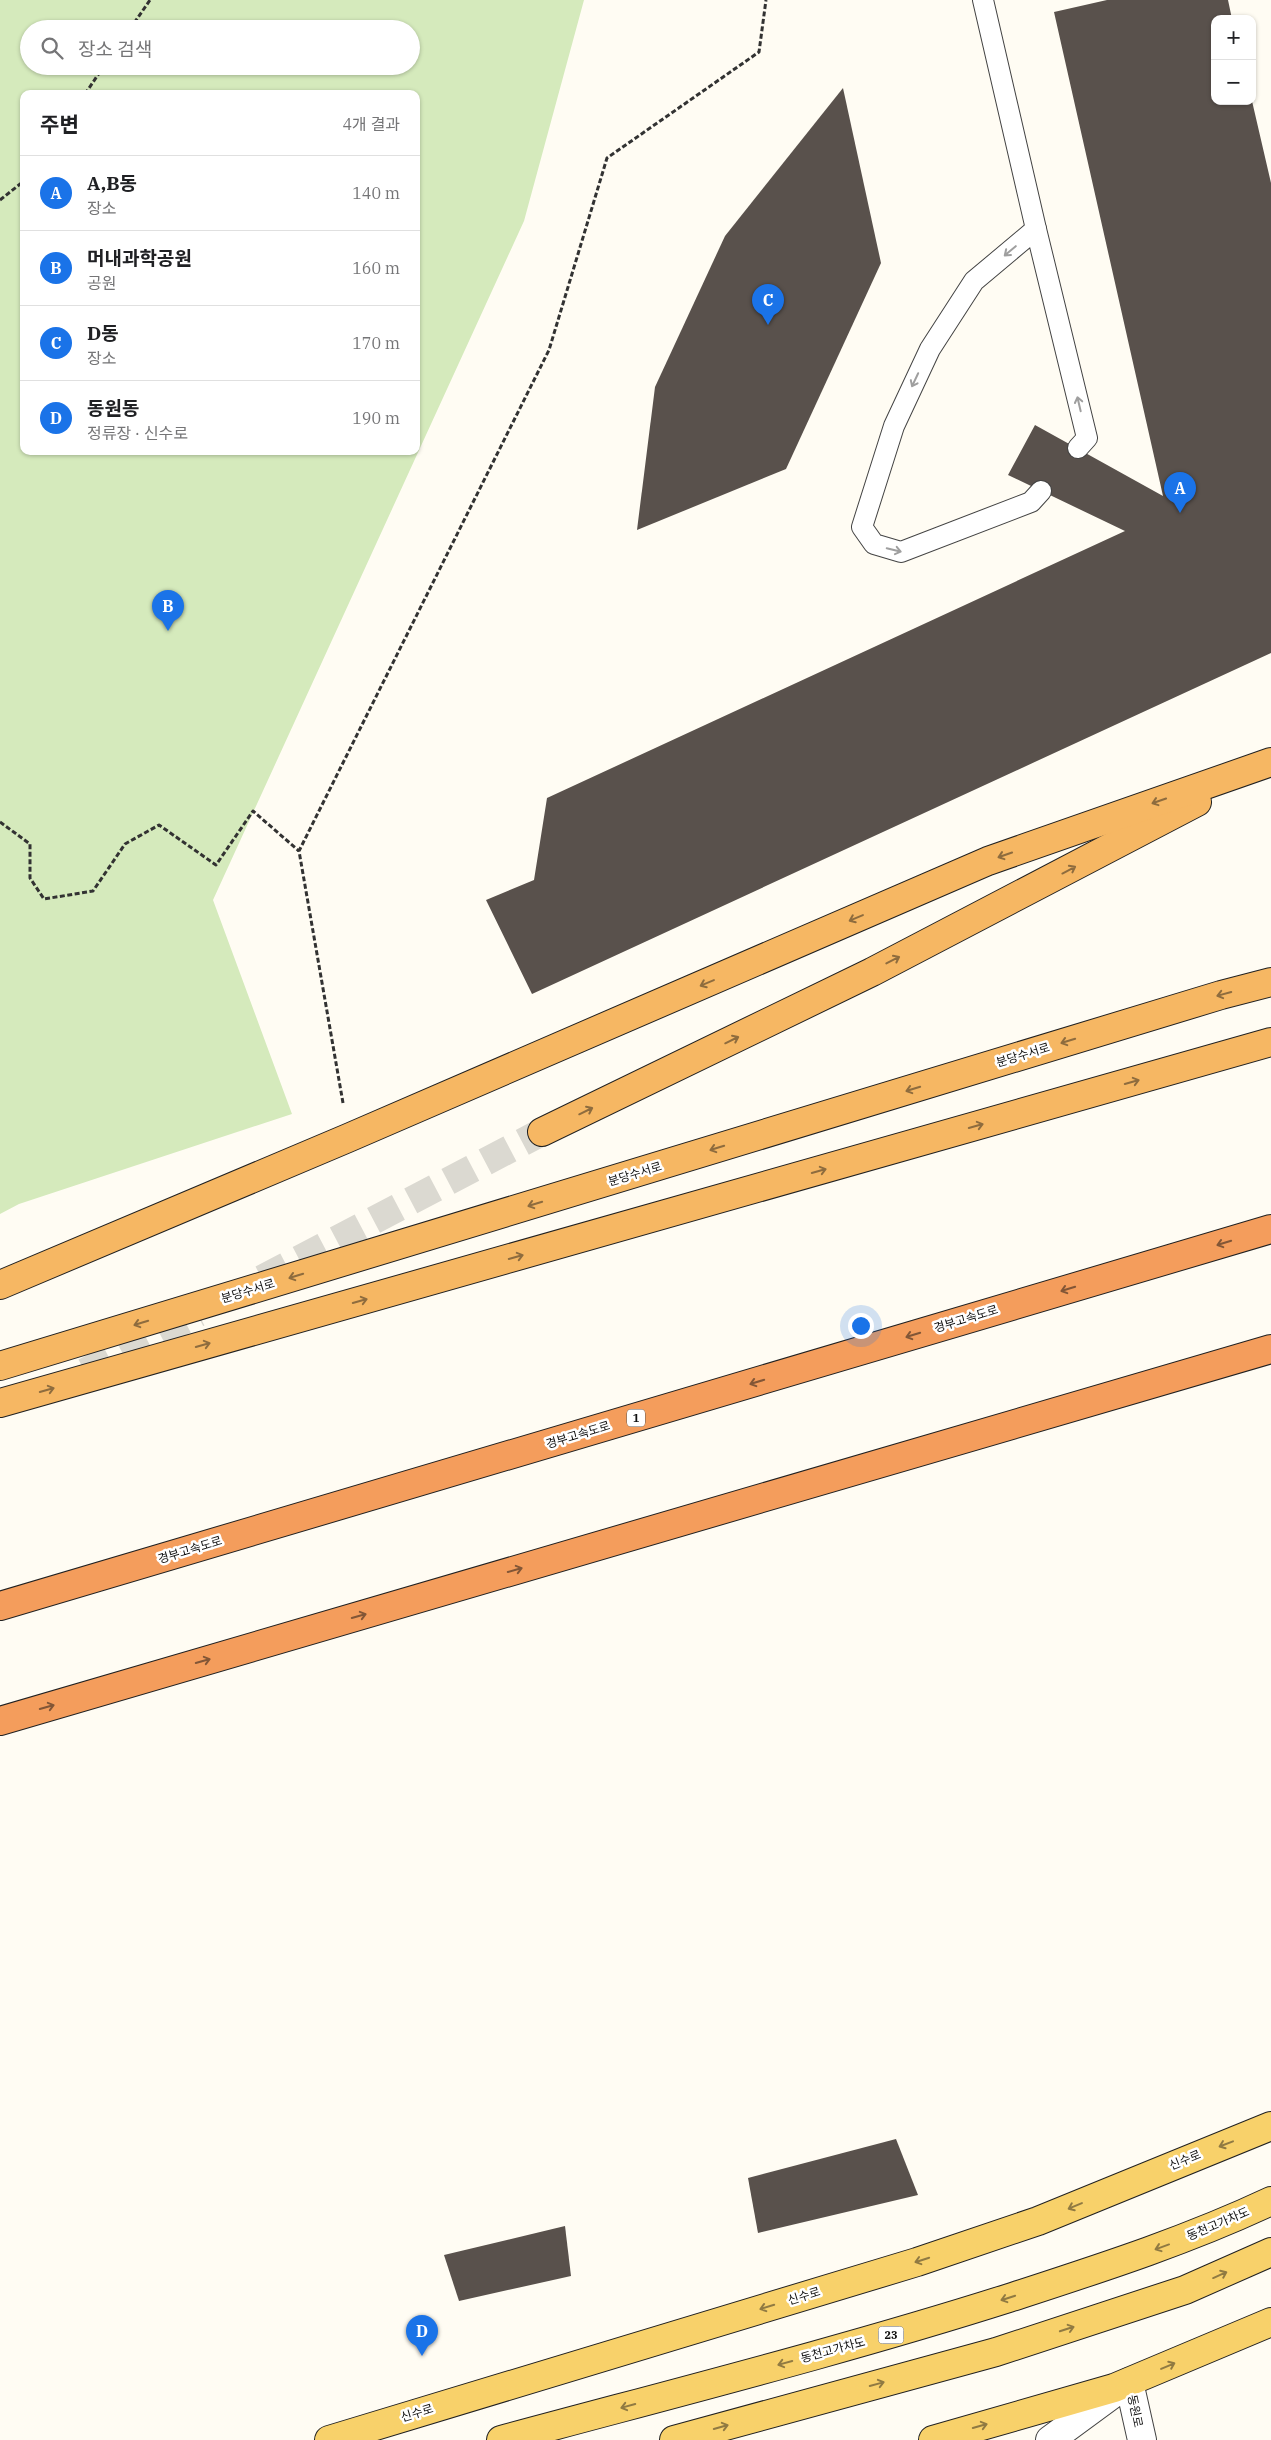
<!DOCTYPE html>
<html lang="ko">
<meta charset="utf-8">
<style>
body{margin:0;font-family:"IBM Plex Serif","Noto Sans KR",serif;background:#f2f2f2;color:#202124}
.controls{position:absolute;right:15px;top:15px;display:grid;overflow:hidden;border-radius:10px;box-shadow:0 1px 4px #0004}
.controls button{width:45px;height:45px;display:grid;place-items:center;padding:0;border:0;border-bottom:1px solid #e0e0e0;background:#fff;color:#202124;font:25px sans-serif}
.you{position:absolute;left:860px;top:1325px;width:18px;height:18px;margin:-12px;border:4px solid #fff;border-radius:50%;background:#1a73e8;box-shadow:0 0 0 8px #1a73e833}
.badge{display:grid;place-items:center;width:32px;height:32px;border-radius:50%;background:#1a73e8;color:#fff;font-size:16px;font-weight:700}
.pin{position:absolute;translate:-50% -41px;filter:drop-shadow(0 1px 2px #0008)}
.pin::after{content:'';position:absolute;top:26px;width:18px;height:15px;background:inherit;clip-path:polygon(0 0,100% 0,50% 100%)}
.list{margin:0;padding:0;list-style:none}
h2{display:flex;justify-content:space-between;align-items:center;height:65px;margin:0;padding:0 20px;font-size:21px}
h2 small{font-size:16px;font-weight:400;color:#757577}
.list li{display:grid;grid-template-columns:32px 1fr auto;gap:15px;align-items:center;box-sizing:border-box;height:75px;padding:0 20px;border-top:1px solid #e0e0e0}
.list b{display:block;font-size:19px;white-space:nowrap}
.list p{margin:0;font-size:16px;white-space:nowrap;color:#757577}
.list em{font-size:16px;font-style:normal;color:#757577}
.icon{flex:none;width:28px;height:28px;fill:none;stroke:currentColor;stroke-width:2;stroke-linecap:round;stroke-linejoin:round}
.map{position:relative;flex:none;width:1271px;height:2440px;overflow:hidden}
.search{position:absolute;background:#fff;box-shadow:0 1px 4px #0004;left:20px;top:20px;width:400px;height:55px;display:flex;align-items:center;gap:12px;box-sizing:border-box;padding:0 18px;border-radius:28px;color:#757577;font-size:19px}
.panel{position:absolute;background:#fff;box-shadow:0 1px 4px #0004;left:20px;top:90px;width:400px;height:365px;border-radius:10px}
.map>svg:first-child{display:block}
</style>
<div class="map">
<svg width="1271" height="2440" viewBox="0 0 1271 2440">
<rect width="100%" height="100%" fill="#fffcf3"/>
<path fill="#d5eabc" fill-rule="evenodd" d="M0,0H584L524,221L213,900L292,1114L19,1204L0,1214ZM29,29H411V66H29ZM24,94H416V451H24Z"/>
<g fill="#59514c">
<path d="M1107,0H1228L1232,19H1215V101H1252L1271,183V653L532,994L486,900L534,880L547,798L1125,531L1008,475L1035,425L1163,496L1054,12Z"/>
<path d="M843,88L881,263L786,469L637,530L655,387L725,236Z"/>
<path d="M896,2139L918,2195L758,2233L748,2178Z"/>
<path d="M565,2226L571,2276L459,2301L444,2255Z"/>
</g>
<g fill="none" stroke-linecap="round" stroke-linejoin="round">
<g stroke="#dbd9d1" stroke-width="28" stroke-dasharray="28 14" stroke-linecap="butt">
<path d="M262,1279L542,1132"/>
<path d="M85,1372L198,1313"/>
</g>
<defs>
<g id="service">
<path d="M983,0L1036,229"/>
<path d="M1041,491L1031,502L901,552L874,544L862,527L894,426L930,349L974,281L1036,229L1087,438L1078,448"/>
</g>
<path id="minor" d="M1050,2440L1129,2382L1142,2440"/>
<g id="primary">
<path d="M329,2440L917,2262L1038,2221L1271,2126"/>
<path d="M501,2440C671,2394 842,2351 1009,2298C1098,2269 1186,2241 1271,2201"/>
<path d="M674,2440L996,2352L1185,2290L1271,2252"/>
<path d="M933,2440L1114,2388L1271,2322"/>
</g>
<g id="trunk">
<path d="M542,1132L872,972L1197,802"/>
<path d="M0,1285L348,1138L988,861L1271,762"/>
<path d="M0,1366L1221,995L1271,982"/>
<path d="M0,1403L1271,1042"/>
</g>
<g id="motorway">
<path d="M0,1606L1271,1229"/>
<path d="M0,1721L1271,1349"/>
</g>
</defs>
<use href="#service" stroke="#434343" stroke-width="22"/>
<use href="#minor" stroke="#434343" stroke-width="30"/>
<use href="#primary" stroke="#212121" stroke-width="30"/>
<use href="#trunk" stroke="#212121" stroke-width="30"/>
<use href="#motorway" stroke="#212121" stroke-width="30"/>
<g stroke="#323232" stroke-width="3" stroke-dasharray="5 2.5" stroke-linecap="butt">
<path d="M130,29L150,0"/>
<path d="M85,94L104,66"/>
<path d="M0,200L24,181"/>
<path d="M0,822L30,844V878L44,899L93,891L125,844L159,825L216,865L253,811L299,851"/>
<path d="M343,1103L299,851L549,350L607,158L759,52L766,0"/>
</g>
<use href="#service" stroke="#fff" stroke-width="20"/>
<use href="#minor" stroke="#fff" stroke-width="28"/>
<use href="#primary" stroke="#f8d16a" stroke-width="28"/>
<use href="#trunk" stroke="#f6b763" stroke-width="28"/>
<use href="#motorway" stroke="#f49d5c" stroke-width="28"/>
</g>
<defs><path id="oneway-shaft" d="M-6 0H5M1.5-3L5.5 0L1.5 3" fill="none" stroke-width="1.6" stroke-linecap="round" stroke-linejoin="round" transform="scale(1.25)"/></defs>
<g stroke="#9f9f9f">
<use href="#oneway-shaft" transform="translate(1010 251) rotate(140)"/>
<use href="#oneway-shaft" transform="translate(915 380) rotate(115)"/>
<use href="#oneway-shaft" transform="translate(1079 404) rotate(-103)"/>
<use href="#oneway-shaft" transform="translate(894 550) rotate(14)"/>
</g>
<g stroke="#8e6c3e">
<use href="#oneway-shaft" transform="translate(1159 801) rotate(161)"/>
<use href="#oneway-shaft" transform="translate(1005 855) rotate(161)"/>
<use href="#oneway-shaft" transform="translate(1069 870) rotate(-28)"/>
<use href="#oneway-shaft" transform="translate(856 918) rotate(157)"/>
<use href="#oneway-shaft" transform="translate(893 960) rotate(-27)"/>
<use href="#oneway-shaft" transform="translate(707 983) rotate(157)"/>
<use href="#oneway-shaft" transform="translate(1224 994) rotate(165)"/>
<use href="#oneway-shaft" transform="translate(732 1040) rotate(-26)"/>
<use href="#oneway-shaft" transform="translate(1068 1041) rotate(163)"/>
<use href="#oneway-shaft" transform="translate(1132 1082) rotate(-16)"/>
<use href="#oneway-shaft" transform="translate(913 1089) rotate(163)"/>
<use href="#oneway-shaft" transform="translate(586 1111) rotate(-26)"/>
<use href="#oneway-shaft" transform="translate(976 1126) rotate(-16)"/>
<use href="#oneway-shaft" transform="translate(717 1148) rotate(163)"/>
<use href="#oneway-shaft" transform="translate(819 1171) rotate(-16)"/>
<use href="#oneway-shaft" transform="translate(535 1204) rotate(163)"/>
<use href="#oneway-shaft" transform="translate(516 1257) rotate(-16)"/>
<use href="#oneway-shaft" transform="translate(296 1276) rotate(163)"/>
<use href="#oneway-shaft" transform="translate(360 1301) rotate(-16)"/>
<use href="#oneway-shaft" transform="translate(141 1323) rotate(163)"/>
<use href="#oneway-shaft" transform="translate(203 1345) rotate(-16)"/>
<use href="#oneway-shaft" transform="translate(47 1390) rotate(-16)"/>
</g>
<g stroke="#825636">
<use href="#oneway-shaft" transform="translate(1224 1243) rotate(163)"/>
<use href="#oneway-shaft" transform="translate(1068 1289) rotate(163)"/>
<use href="#oneway-shaft" transform="translate(913 1335) rotate(163)"/>
<use href="#oneway-shaft" transform="translate(757 1382) rotate(163)"/>
<use href="#oneway-shaft" transform="translate(515 1570) rotate(-16)"/>
<use href="#oneway-shaft" transform="translate(359 1616) rotate(-16)"/>
<use href="#oneway-shaft" transform="translate(203 1661) rotate(-16)"/>
<use href="#oneway-shaft" transform="translate(47 1707) rotate(-16)"/>
</g>
<g stroke="#907a42">
<use href="#oneway-shaft" transform="translate(1226 2144) rotate(159)"/>
<use href="#oneway-shaft" transform="translate(1075 2206) rotate(157)"/>
<use href="#oneway-shaft" transform="translate(1162 2247) rotate(160)"/>
<use href="#oneway-shaft" transform="translate(922 2260) rotate(162)"/>
<use href="#oneway-shaft" transform="translate(1220 2275) rotate(-24)"/>
<use href="#oneway-shaft" transform="translate(1008 2298) rotate(162)"/>
<use href="#oneway-shaft" transform="translate(767 2307) rotate(163)"/>
<use href="#oneway-shaft" transform="translate(1067 2329) rotate(-18)"/>
<use href="#oneway-shaft" transform="translate(785 2363) rotate(165)"/>
<use href="#oneway-shaft" transform="translate(1168 2366) rotate(-23)"/>
<use href="#oneway-shaft" transform="translate(877 2384) rotate(-15)"/>
<use href="#oneway-shaft" transform="translate(628 2406) rotate(165)"/>
<use href="#oneway-shaft" transform="translate(980 2426) rotate(-16)"/>
<use href="#oneway-shaft" transform="translate(721 2427) rotate(-16)"/>
</g>
<g text-anchor="middle" stroke-width="5" stroke-linejoin="round" paint-order="stroke">
<g fill="#fff" stroke="#585858" stroke-width="1">
<rect x="627" y="1409.5" width="18" height="17" rx="4"/>
<rect x="878.5" y="2326.5" width="25" height="17" rx="4"/>
</g>
<g font-size="11" font-weight="bold" fill="#101010">
<text x="636" y="1422">1</text>
<text x="891" y="2339">23</text>
</g>
<g font-size="12" fill="#101010" stroke="#fff">
<text transform="translate(1023 1055) rotate(-17)" y="4">분당수서로</text>
<text transform="translate(635 1174) rotate(-17)" y="4">분당수서로</text>
<text transform="translate(248 1291) rotate(-17)" y="4">분당수서로</text>
<text transform="translate(966 1319) rotate(-17)" y="4">경부고속도로</text>
<text transform="translate(578 1435) rotate(-17)" y="4">경부고속도로</text>
<text transform="translate(190 1550) rotate(-17)" y="4">경부고속도로</text>
<text transform="translate(1185 2160) rotate(-22)" y="4">신수로</text>
<text transform="translate(1218 2224) rotate(-23)" y="4">동천고가차도</text>
<text transform="translate(804 2296) rotate(-17)" y="4">신수로</text>
<text transform="translate(833 2350) rotate(-15)" y="4">동천고가차도</text>
<text transform="translate(1135 2411) rotate(78)" y="4">동원로</text>
<text transform="translate(417 2413) rotate(-17)" y="4">신수로</text>
</g>
</g>
</svg>
<div class="controls">
<button>+</button>
<button>−</button>
</div>
<div class="you"></div>
<div class="pin badge" style="left:1180px;top:513px">A</div>
<div class="pin badge" style="left:168px;top:631px">B</div>
<div class="pin badge" style="left:768px;top:325px">C</div>
<div class="pin badge" style="left:422px;top:2356px">D</div>
<div class="search"><svg class="icon" aria-label="search" viewBox="0 0 24 24"><circle cx="10" cy="10" r="6"/><path d="M15 15l6 6"/></svg>장소 검색</div>
<section class="panel">
<h2>주변<small>4개 결과</small></h2>
<ul class="list">
<li><span class="badge">A</span><div><b>A,B동</b><p>장소</p></div><em>140 m</em></li>
<li><span class="badge">B</span><div><b>머내과학공원</b><p>공원</p></div><em>160 m</em></li>
<li><span class="badge">C</span><div><b>D동</b><p>장소</p></div><em>170 m</em></li>
<li><span class="badge">D</span><div><b>동원동</b><p>정류장 · 신수로</p></div><em>190 m</em></li>
</ul>
</section>
</div>
